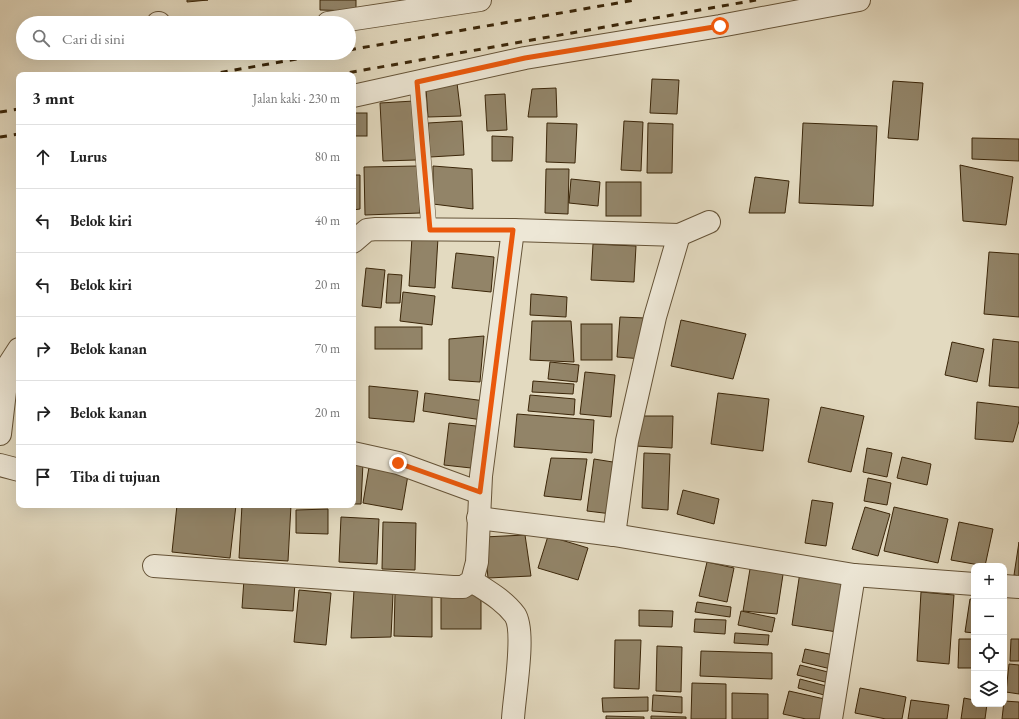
<!DOCTYPE html>
<html lang="id">
<meta charset="utf-8">
<style>
body{margin:0;font-family:"EB Garamond",serif;background:#f2f2f2;color:#222}
.controls{position:absolute;right:12px;bottom:12px;display:grid;overflow:hidden;border-radius:8px;box-shadow:0 4px 16px #0002}
.controls button{width:36px;height:36px;display:grid;place-items:center;padding:0;border:0;border-bottom:1px solid #e0e0e0;background:#fff;color:#222;font:20px sans-serif}
.stop{position:absolute;width:12px;height:12px;margin:-9px;border:3px solid #ea580c;border-radius:50%;background:#fff}
.stop.end{background:#ea580c;border-color:#fff;box-shadow:0 1px 4px #0008}
.list{margin:0;padding:0;list-style:none}
h2{display:flex;justify-content:space-between;align-items:center;height:52px;margin:0;padding:0 16px;font-size:17px}
h2 small{font-size:13px;font-weight:400;color:#767676}
.list li{display:grid;grid-template-columns:26px 1fr auto;gap:12px;align-items:center;box-sizing:border-box;height:64px;padding:0 16px;border-top:1px solid #e0e0e0}
.list b{display:block;font-size:15px;white-space:nowrap}
.list em{font-size:13px;font-style:normal;color:#767676}
.icon{flex:none;width:22px;height:22px;fill:none;stroke:currentColor;stroke-width:2;stroke-linecap:round;stroke-linejoin:round}
.map{position:relative;flex:none;width:1019px;height:719px;overflow:hidden}
.search{position:absolute;background:#fff;box-shadow:0 4px 16px #0002;left:16px;top:16px;width:340px;height:44px;display:flex;align-items:center;gap:10px;box-sizing:border-box;padding:0 14px;border-radius:22px;color:#767676;font-size:15px}
.panel{position:absolute;background:#fff;box-shadow:0 4px 16px #0002;left:16px;top:72px;width:340px;height:436px;border-radius:8px}
.map>svg:first-child{display:block}
</style>
<div class="map">
<svg width="1019" height="719" viewBox="0 0 1019 719">
<rect width="100%" height="100%" fill="#e3dac0"/>
<filter id="stains"><feTurbulence type="fractalNoise" baseFrequency=".005" numOctaves="4"/><feColorMatrix values="0 0 0 0 .2 0 0 0 0 .09 0 0 0 0 .02 0 0 0 .5 -.17"/></filter>
<radialGradient id="worn" r=".72"><stop offset=".6" stop-color="#630" stop-opacity="0"/><stop offset="1" stop-color="#630" stop-opacity=".3"/></radialGradient>
<g fill="#928468" stroke="#3b2609">
<path d="M187,0H208L187,2Z"/>
<path d="M320,0H356V11L320,10Z"/>
<path d="M652,79L679,80L677,114L650,113Z"/>
<path d="M893,81L923,83L918,140L888,138Z"/>
<path d="M457,83L461,116L428,117L426,89Z"/>
<path d="M556,88L557,117H528L532,89Z"/>
<path d="M505,94L507,130L487,131L485,95Z"/>
<path d="M414,101L416,160L383,161L380,103Z"/>
<rect x="353" y="113" width="14" height="23"/>
<path d="M462,121L464,155L430,157L428,123Z"/>
<path d="M624,121L643,122L641,171L621,170Z"/>
<path d="M547,123L577,124L575,163L546,162Z"/>
<path d="M648,123L673,124L672,173H647Z"/>
<path d="M803,123L877,126L873,206L799,203Z"/>
<path d="M492,136L513,137L512,161H492Z"/>
<path d="M972,138L1019,139V161L972,159Z"/>
<path d="M960,165L1013,177L1006,225L963,221Z"/>
<path d="M418,166L420,213L365,215L364,167Z"/>
<path d="M433,166L472,169L473,209L433,204Z"/>
<path d="M546,169H569L568,214L545,213Z"/>
<path d="M353,175H360V209L353,210Z"/>
<path d="M755,177L789,181L785,213H749Z"/>
<path d="M571,179L600,182L598,206L569,203Z"/>
<rect x="606" y="182" width="35" height="34"/>
<path d="M412,237L438,238L435,288L409,286Z"/>
<path d="M593,244L636,246L634,282L591,280Z"/>
<path d="M989,252L1019,254V317L984,314Z"/>
<path d="M456,253L494,257L491,292L452,288Z"/>
<path d="M366,268L385,270L381,308L362,306Z"/>
<path d="M388,274L402,275L400,303H386Z"/>
<path d="M403,292L435,296L432,325L400,321Z"/>
<path d="M531,294L567,297L566,317L530,315Z"/>
<path d="M620,317L645,318L643,359L617,357Z"/>
<path d="M681,320L746,334L733,379L671,366Z"/>
<path d="M532,321H571L574,362L530,360Z"/>
<rect x="581" y="324" width="31" height="36"/>
<rect x="375" y="327" width="47" height="22"/>
<path d="M484,336L480,382L449,380V339Z"/>
<path d="M993,339L1019,342V388L989,386Z"/>
<path d="M952,342L984,349L977,382L945,375Z"/>
<path d="M550,362L579,365L577,382L548,379Z"/>
<path d="M585,372L615,375L611,417L580,414Z"/>
<path d="M533,381L574,384L573,394L532,392Z"/>
<path d="M369,386L418,391L414,422L369,418Z"/>
<path d="M425,393L485,401L482,420L423,411Z"/>
<path d="M718,393L769,399L763,451L711,444Z"/>
<path d="M530,395L575,399L574,415L528,411Z"/>
<path d="M977,402L1019,407V421L1013,442L975,439Z"/>
<path d="M821,407L864,416L851,472L808,462Z"/>
<path d="M517,414L594,420L592,453L514,447Z"/>
<path d="M637,416H673L672,448L636,446Z"/>
<path d="M449,423L476,426L471,468L444,465Z"/>
<path d="M867,448L892,453L887,477L863,472Z"/>
<path d="M644,453L670,454L668,510L642,508Z"/>
<path d="M902,457L931,464L927,485L897,478Z"/>
<path d="M551,458L587,459L581,500L544,496Z"/>
<path d="M594,459L619,463L612,514L587,511Z"/>
<path d="M353,462L363,463L361,504H353Z"/>
<path d="M369,467L408,475L402,510L363,503Z"/>
<path d="M868,478L891,483L887,505L864,501Z"/>
<path d="M683,490L719,499L714,524L677,514Z"/>
<path d="M812,500L833,503L826,546L805,543Z"/>
<path d="M177,505H236L230,558L172,552Z"/>
<path d="M242,505H291L288,561L239,558Z"/>
<path d="M865,507L890,514L878,556L852,549Z"/>
<path d="M894,507L948,519L938,563L884,551Z"/>
<path d="M328,509V534L296,533V510Z"/>
<path d="M341,517L379,519L377,564L339,562Z"/>
<path d="M383,522L416,523L415,570L382,569Z"/>
<path d="M959,522L993,529L985,566L951,560Z"/>
<path d="M525,535L531,576L488,578L484,537Z"/>
<path d="M548,536L588,548L578,580L538,568Z"/>
<path d="M1019,542V576L1014,575Z"/>
<path d="M707,562L734,568L727,602L699,596Z"/>
<path d="M751,563L784,568L777,614L743,611Z"/>
<path d="M800,572L845,579L837,632L792,625Z"/>
<path d="M244,579L295,583L293,611L242,608Z"/>
<path d="M299,590L331,593L326,645L294,642Z"/>
<path d="M354,590L393,594L391,637L351,638Z"/>
<rect x="441" y="592" width="40" height="37"/>
<path d="M921,592L954,595L949,664L917,661Z"/>
<path d="M395,593H432V637L394,636Z"/>
<path d="M970,599H974V633L965,632Z"/>
<path d="M697,602L731,607L730,617L695,612Z"/>
<path d="M639,610L673,611L672,627L639,626Z"/>
<path d="M741,611L775,618L772,632L738,625Z"/>
<path d="M695,619L726,620L725,634L694,632Z"/>
<path d="M735,633L769,635L768,645L734,643Z"/>
<path d="M959,639H974V668H958Z"/>
<path d="M1011,639H1019V661H1010Z"/>
<path d="M615,640H641L639,689L614,688Z"/>
<path d="M657,646L682,647L681,692L656,691Z"/>
<path d="M805,649L834,655L831,669L802,662Z"/>
<path d="M701,651L772,653V679L700,676Z"/>
<path d="M1009,664L1019,665V694L1006,692Z"/>
<path d="M800,665L832,673L829,683L797,675Z"/>
<path d="M800,679L830,687L828,696L798,688Z"/>
<path d="M692,683L726,684V719H691Z"/>
<path d="M860,688L906,697L902,719H886L855,713Z"/>
<path d="M789,691L829,700L824,719H806L783,714Z"/>
<path d="M732,693L768,694V719H732Z"/>
<path d="M653,695L682,697V713L652,711Z"/>
<path d="M648,697V711L603,712L602,698Z"/>
<path d="M964,698L974,700V704H987L985,719H961Z"/>
<path d="M911,700L949,705L947,719H908Z"/>
<path d="M1004,701L1019,702V719H1002Z"/>
<path d="M606,716L644,717V719H606Z"/>
<path d="M651,716L686,717V719H651Z"/>
</g>
<g fill="none" stroke-linecap="round" stroke-linejoin="round">
<defs>
<path id="lane" d="M417,82L429,229"/>
<g id="street">
<path d="M158,23H159"/>
<path d="M328,23L480,0"/>
<path d="M353,96L525,58L720,26L859,0"/>
<path d="M353,242L367,230L376,229L513,230L679,235L709,222"/>
<path d="M0,434L8,366L19,349"/>
<path d="M353,453L398,463L480,493"/>
<path d="M0,465L19,470"/>
<path d="M478,518L614,535L854,575L974,584"/>
<path d="M614,535L627,441L655,317L679,235"/>
<path d="M154,566L453,587H463L472,581L477,562L481,476L513,230"/>
<path d="M472,581C487,591 504,600 515,615C526,632 514,697 513,719"/>
<path d="M1004,586L1019,587"/>
<path d="M831,719L854,575"/>
</g>
</defs>
<use href="#lane" stroke="#655337" stroke-width="16"/>
<use href="#street" stroke="#655337" stroke-width="24"/>
<use href="#lane" stroke="#ede7d6" stroke-width="15"/>
<use href="#street" stroke="#ede7d6" stroke-width="22"/>
<g stroke="#3b2609" stroke-width="3" stroke-dasharray="7 7" stroke-linecap="butt">
<path d="M349,50L635,0"/>
<path d="M207,75L330,53"/>
<path d="M336,75L756,0"/>
<path d="M0,112L19,109"/>
<path d="M0,137L19,134"/>
</g>
</g>
<g fill="none" stroke-linecap="round" stroke-linejoin="round">
<path stroke="#ea580c" stroke-width="5" d="M398,463L480,492L513,230H430L417,82L525,58L720,26"/>
</g>
<rect width="100%" height="100%" filter="url(#stains)"/>
<rect width="100%" height="100%" fill="url(#worn)"/>
</svg>
<div class="controls">
<button>+</button>
<button>−</button>
<button><svg class="icon" aria-label="locate" viewBox="0 0 24 24"><circle cx="12" cy="12" r="6"/><path d="M12 2v4M12 18v4M2 12h4M18 12h4"/></svg></button>
<button><svg class="icon" aria-label="layers" viewBox="0 0 24 24"><path d="M12 4l9 5-9 5-9-5zM3 14l9 5 9-5"/></svg></button>
</div>
<div class="stop" style="left:720px;top:26px"></div>
<div class="stop end" style="left:398px;top:463px"></div>
<div class="search"><svg class="icon" aria-label="search" viewBox="0 0 24 24"><circle cx="10" cy="10" r="6"/><path d="M15 15l6 6"/></svg>Cari di sini</div>
<section class="panel">
<h2>3 mnt<small>Jalan kaki · 230 m</small></h2>
<ul class="list">
<li><svg class="icon" aria-label="ahead" viewBox="0 0 24 24"><path d="M12 20V5M6 11l6-6 6 6"/></svg><div><b>Lurus</b></div><em>80 m</em></li>
<li><svg class="icon" aria-label="left" viewBox="0 0 24 24"><path d="M17 20v-9H6M10 6l-5 5 5 5"/></svg><div><b>Belok kiri</b></div><em>40 m</em></li>
<li><svg class="icon" aria-label="left" viewBox="0 0 24 24"><path d="M17 20v-9H6M10 6l-5 5 5 5"/></svg><div><b>Belok kiri</b></div><em>20 m</em></li>
<li><svg class="icon" aria-label="right" viewBox="0 0 24 24"><path d="M7 20v-9h11M14 6l5 5-5 5"/></svg><div><b>Belok kanan</b></div><em>70 m</em></li>
<li><svg class="icon" aria-label="right" viewBox="0 0 24 24"><path d="M7 20v-9h11M14 6l5 5-5 5"/></svg><div><b>Belok kanan</b></div><em>20 m</em></li>
<li><svg class="icon" aria-label="arrive" viewBox="0 0 24 24"><path d="M6 21V4h12l-3 4 3 4H6"/></svg><div><b>Tiba di tujuan</b></div></li>
</ul>
</section>
</div>
